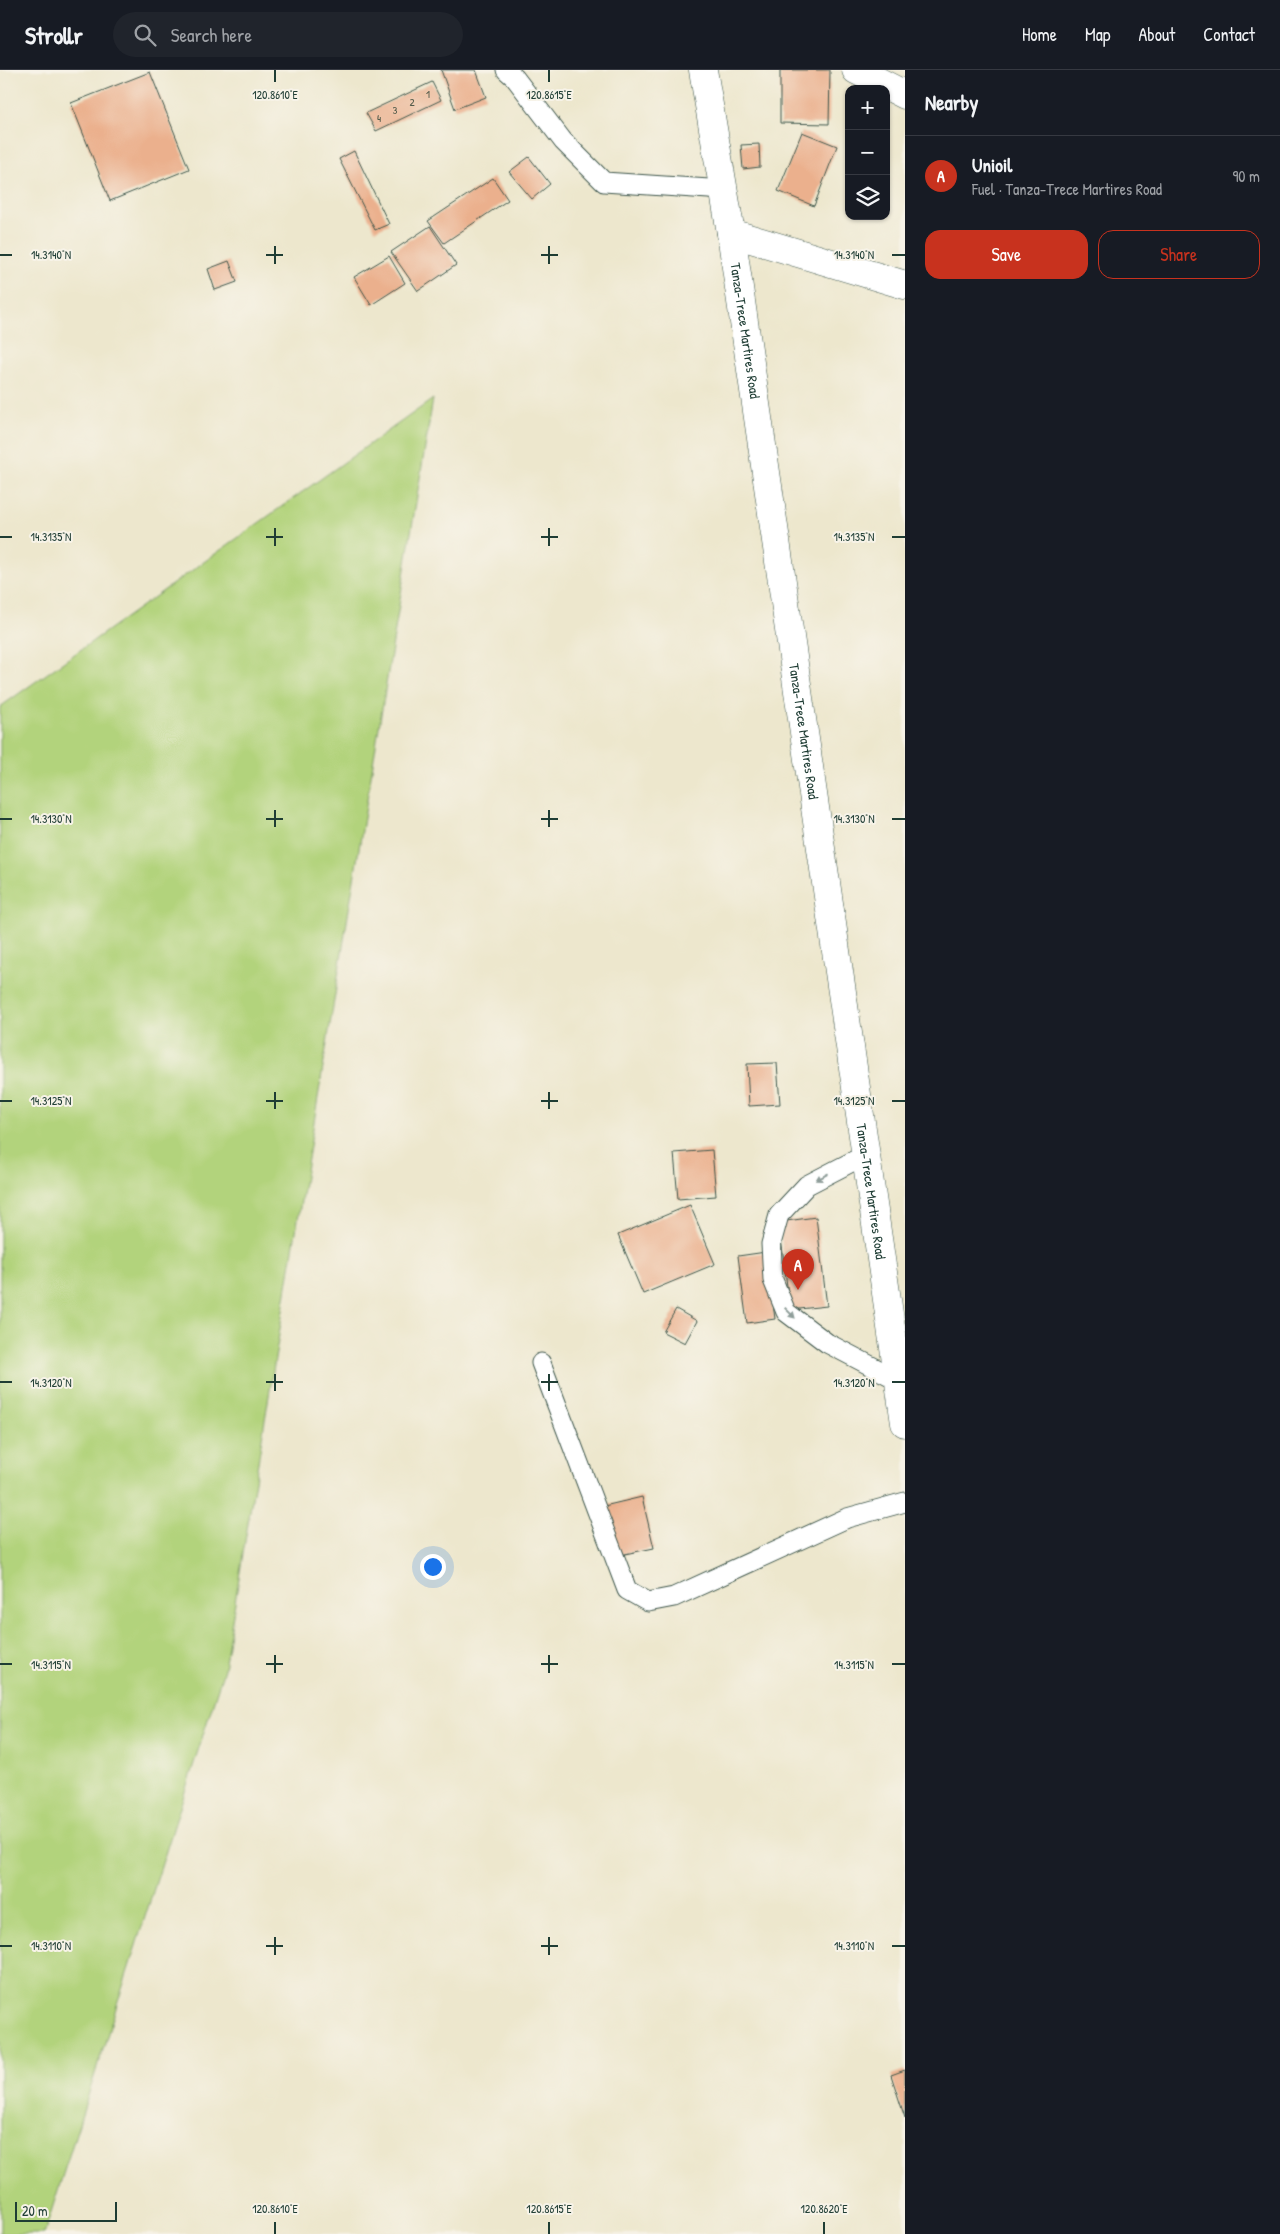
<!DOCTYPE html>
<meta charset="utf-8">
<style>
body{margin:0;font-family:"Patrick Hand",sans-serif;background:#20242c;color:#f1f3f6}
.controls{position:absolute;right:15px;top:15px;display:grid;overflow:hidden;border-radius:10px;box-shadow:0 1px 4px #0004}
.controls button{width:45px;height:45px;display:grid;place-items:center;padding:0;border:0;border-bottom:1px solid #363941;background:#171b24;color:#f1f3f6;font:25px sans-serif}
.scale{position:absolute;left:15px;bottom:12px;width:102px;box-sizing:border-box;padding-left:5px;border:2px solid #1f3d34;border-top:0;font-size:14px;line-height:18px;white-space:nowrap;color:#1f3d34;-webkit-text-stroke:4px #f7f3e8;paint-order:stroke}
.you{position:absolute;left:432px;top:1496px;width:18px;height:18px;margin:-12px;border:4px solid #fff;border-radius:50%;background:#1a73e8;box-shadow:0 0 0 8px #1a73e833}
.badge{display:grid;place-items:center;width:32px;height:32px;border-radius:50%;background:#c8321e;color:#fff;font-size:16px;font-weight:700}
.pin{position:absolute;translate:-50% -41px;filter:drop-shadow(0 1px 2px #0008)}
.pin::after{content:'';position:absolute;top:26px;width:18px;height:15px;background:inherit;clip-path:polygon(0 0,100% 0,50% 100%)}
.list{margin:0;padding:0;list-style:none}
h2{display:flex;justify-content:space-between;align-items:center;height:65px;margin:0;padding:0 20px;font-size:21px}
h2 small{font-size:16px;font-weight:400;color:#9ea1a6}
.list li{display:grid;grid-template-columns:32px 1fr auto;gap:15px;align-items:center;box-sizing:border-box;height:80px;padding:0 20px;border-top:1px solid #363941}
.list b{display:block;font-size:19px;white-space:nowrap}
.list p{margin:0;font-size:16px;white-space:nowrap;color:#9ea1a6}
.list em{font-size:16px;font-style:normal;color:#9ea1a6}
.actions{display:flex;gap:10px;padding:15px 20px}
.actions a{flex:1;padding:11px 0;border:1px solid #c8321e;border-radius:15px;text-align:center;font-size:18px;color:#c8321e}
.actions .main{background:#c8321e;color:#fff}
.icon{flex:none;width:28px;height:28px;fill:none;stroke:currentColor;stroke-width:2;stroke-linecap:round;stroke-linejoin:round}
.map{position:relative;flex:none;width:905px;height:2164px;overflow:hidden}
header{display:flex;align-items:center;gap:30px;box-sizing:border-box;height:70px;padding:0 25px;background:#171b24;border-bottom:1px solid #363941}
header strong{font-size:24px}
nav{display:flex;gap:28px;margin-inline-start:auto;font-size:18px}
.search{width:350px;height:45px;background:#20242c;display:flex;align-items:center;gap:12px;box-sizing:border-box;padding:0 18px;border-radius:28px;color:#9ea1a6;font-size:19px}
main{display:flex}
aside{flex:1;background:#171b24}
.map>svg:first-child{display:block}
</style>
<header>
<strong>Strollr</strong>
<div class="search"><svg class="icon" aria-label="search" viewBox="0 0 24 24"><circle cx="10" cy="10" r="6"/><path d="M15 15l6 6"/></svg>Search here</div>
<nav><a>Home</a><a>Map</a><a>About</a><a>Contact</a></nav>
</header>
<main>
<div class="map">
<svg width="905" height="2164" viewBox="0 0 905 2164">
<rect width="100%" height="100%" fill="#f7f3e8"/>
<filter id="ink" filterUnits="userSpaceOnUse"><feTurbulence type="fractalNoise" baseFrequency=".02" numOctaves="2"/><feDisplacementMap in="SourceGraphic" scale="10" xChannelSelector="R" yChannelSelector="G"/><feConvolveMatrix kernelMatrix="1 2 1 2 8 2 1 2 1" color-interpolation-filters="sRGB"/></filter>
<filter id="wash" filterUnits="userSpaceOnUse"><feTurbulence type="fractalNoise" baseFrequency=".0096" numOctaves="4" result="noise"/><feDisplacementMap in="SourceGraphic" scale="20" xChannelSelector="R" yChannelSelector="G"/><feGaussianBlur stdDeviation="1.12" result="paint"/><feColorMatrix in="noise" values="0 0 0 0 0 0 0 0 0 0 0 0 0 0 0 0 0 1.4 0 .05"/><feComposite in="paint" operator="in"/></filter>
<g filter="url(#wash)">
<rect width="100%" height="100%" fill="#ede7cd"/>
<path fill="#b2d37b" stroke="#688858" d="M433,329L224,1599L44,2164H0V637Z"/>
<g id="blocks">
<g fill="#ebb08d">
<path d="M441,0H476L486,27L455,39Z"/>
<path d="M780,0H830L829,54L780,53Z"/>
<path d="M150,2L189,99L110,131L71,33Z"/>
<path d="M432,12L441,30L376,61L366,43Z"/>
<path d="M802,62L837,76L814,136L778,121Z"/>
<path d="M759,74L760,97L743,99L741,75Z"/>
<path d="M354,81L389,154L375,160L339,89Z"/>
<path d="M529,87L550,114L532,129L509,102Z"/>
<path d="M493,108L508,130L444,173L428,151Z"/>
<path d="M430,156L456,195L418,221L391,182Z"/>
<path d="M389,186L405,213L371,235L354,207Z"/>
<path d="M229,191L237,212L215,220L208,199Z"/>
<path d="M777,993L780,1034L749,1036L747,994Z"/>
<path d="M712,1080L716,1126L678,1129L674,1083Z"/>
<path d="M690,1135L715,1194L643,1224L618,1165Z"/>
<path d="M816,1147L827,1236L790,1240L779,1152Z"/>
<path d="M766,1182L775,1249L747,1253L738,1186Z"/>
<path d="M676,1239L697,1251L685,1273L663,1262Z"/>
<path d="M642,1427L654,1478L615,1486L604,1436Z"/>
<path d="M905,2000V2048L891,2005Z"/>
</g>
</g>
</g>
<g filter="url(#ink)">
<use href="#blocks" fill-opacity="0" stroke="#3e564b" stroke-width="1"/>
<g fill="none" stroke-linecap="round" stroke-linejoin="round">
<defs>
<g id="lane">
<path d="M506,0L515,8L563,71L604,112L724,120"/>
<path d="M865,1085L807,1115L779,1145L771,1174L773,1210L786,1242L827,1273L898,1310"/>
<path d="M541,1293L627,1520L648,1532L674,1527L847,1448L905,1432"/>
</g>
<g id="street">
<path d="M856,0L905,25"/>
<path d="M731,163L905,215"/>
</g>
<g id="primary">
<path id="s1" d="M703,0L731,163L905,1353"/>
</g>
</defs>
<use href="#lane" stroke="#3e564b" stroke-width="21"/>
<use href="#street" stroke="#3e564b" stroke-width="29"/>
<use href="#primary" stroke="#3e564b" stroke-width="29"/>
<use href="#lane" stroke="#fff" stroke-width="19"/>
<use href="#street" stroke="#fff" stroke-width="28"/>
<use href="#primary" stroke="#fff" stroke-width="28"/>
</g>
<defs><path id="oneway-solid" d="M-6-.8H1V-3.2L6.5 0L1 3.2V.8H-6Z" transform="scale(1.25)"/></defs>
<g fill="#8f9e9a">
<use href="#oneway-solid" transform="translate(822 1107) rotate(152)"/>
<use href="#oneway-solid" transform="translate(790 1243) rotate(45)"/>
</g>
</g>
<path fill="none" stroke="#1f3d34" stroke-width="2" d="M275,0V12M549,0V12M275,176V194M549,176V194M0,185H12M266,185H283M541,185H558M892,185H905M275,458V476M549,458V476M0,467H12M266,467H283M541,467H558M892,467H905M275,740V757M549,740V757M0,749H12M266,749H283M541,749H558M892,749H905M275,1022V1039M549,1022V1039M0,1031H12M266,1031H283M541,1031H558M892,1031H905M275,1304V1321M549,1304V1321M0,1312H12M266,1312H283M541,1312H558M892,1312H905M275,1585V1603M549,1585V1603M0,1594H12M266,1594H283M541,1594H558M892,1594H905M275,1867V1885M549,1867V1885M0,1876H12M266,1876H283M541,1876H558M892,1876H905M275,2152V2164M549,2152V2164M824,2152V2164"/>
<g text-anchor="middle" stroke-width="4" stroke-linejoin="round" paint-order="stroke">
<g font-size="11" fill="#525a4a">
<text x="428" y="28">1</text>
<text x="412" y="36">2</text>
<text x="395" y="44">3</text>
<text x="379" y="52">4</text>
</g>
<g font-size="14" fill="#1f3d34" stroke="#f7f3e8">
<text dy="5" stroke="none"><textPath href="#s1" startOffset="264">Tanza-Trece Martires Road</textPath></text>
<text dy="5" stroke="none"><textPath href="#s1" startOffset="669">Tanza-Trece Martires Road</textPath></text>
<text dy="5" stroke="none"><textPath href="#s1" startOffset="1134">Tanza-Trece Martires Road</textPath></text>
</g>
</g>
<g font-size="12" text-anchor="middle" fill="#1f3d34" stroke="#f7f3e8" stroke-width="4" stroke-linejoin="round" paint-order="stroke">
<text x="275" y="29">120.8610°E</text>
<text x="549" y="29">120.8615°E</text>
<text x="51" y="189">14.3140°N</text>
<text x="854" y="189">14.3140°N</text>
<text x="51" y="471">14.3135°N</text>
<text x="854" y="471">14.3135°N</text>
<text x="51" y="753">14.3130°N</text>
<text x="854" y="753">14.3130°N</text>
<text x="51" y="1035">14.3125°N</text>
<text x="854" y="1035">14.3125°N</text>
<text x="51" y="1317">14.3120°N</text>
<text x="854" y="1317">14.3120°N</text>
<text x="51" y="1599">14.3115°N</text>
<text x="854" y="1599">14.3115°N</text>
<text x="51" y="1880">14.3110°N</text>
<text x="854" y="1880">14.3110°N</text>
<text x="275" y="2143">120.8610°E</text>
<text x="549" y="2143">120.8615°E</text>
<text x="824" y="2143">120.8620°E</text>
</g>
</svg>
<div class="controls">
<button>+</button>
<button>−</button>
<button><svg class="icon" aria-label="layers" viewBox="0 0 24 24"><path d="M12 4l9 5-9 5-9-5zM3 14l9 5 9-5"/></svg></button>
</div>
<div class="scale">20 m</div>
<div class="you"></div>
<div class="pin badge" style="left:798px;top:1220px">A</div>
</div>
<aside>
<h2>Nearby<small></small></h2>
<ul class="list">
<li><span class="badge">A</span><div><b>Unioil</b><p>Fuel · Tanza-Trece Martires Road</p></div><em>90 m</em></li>
</ul>
<div class="actions"><a class="main">Save</a><a>Share</a></div>
</aside>
</main>
